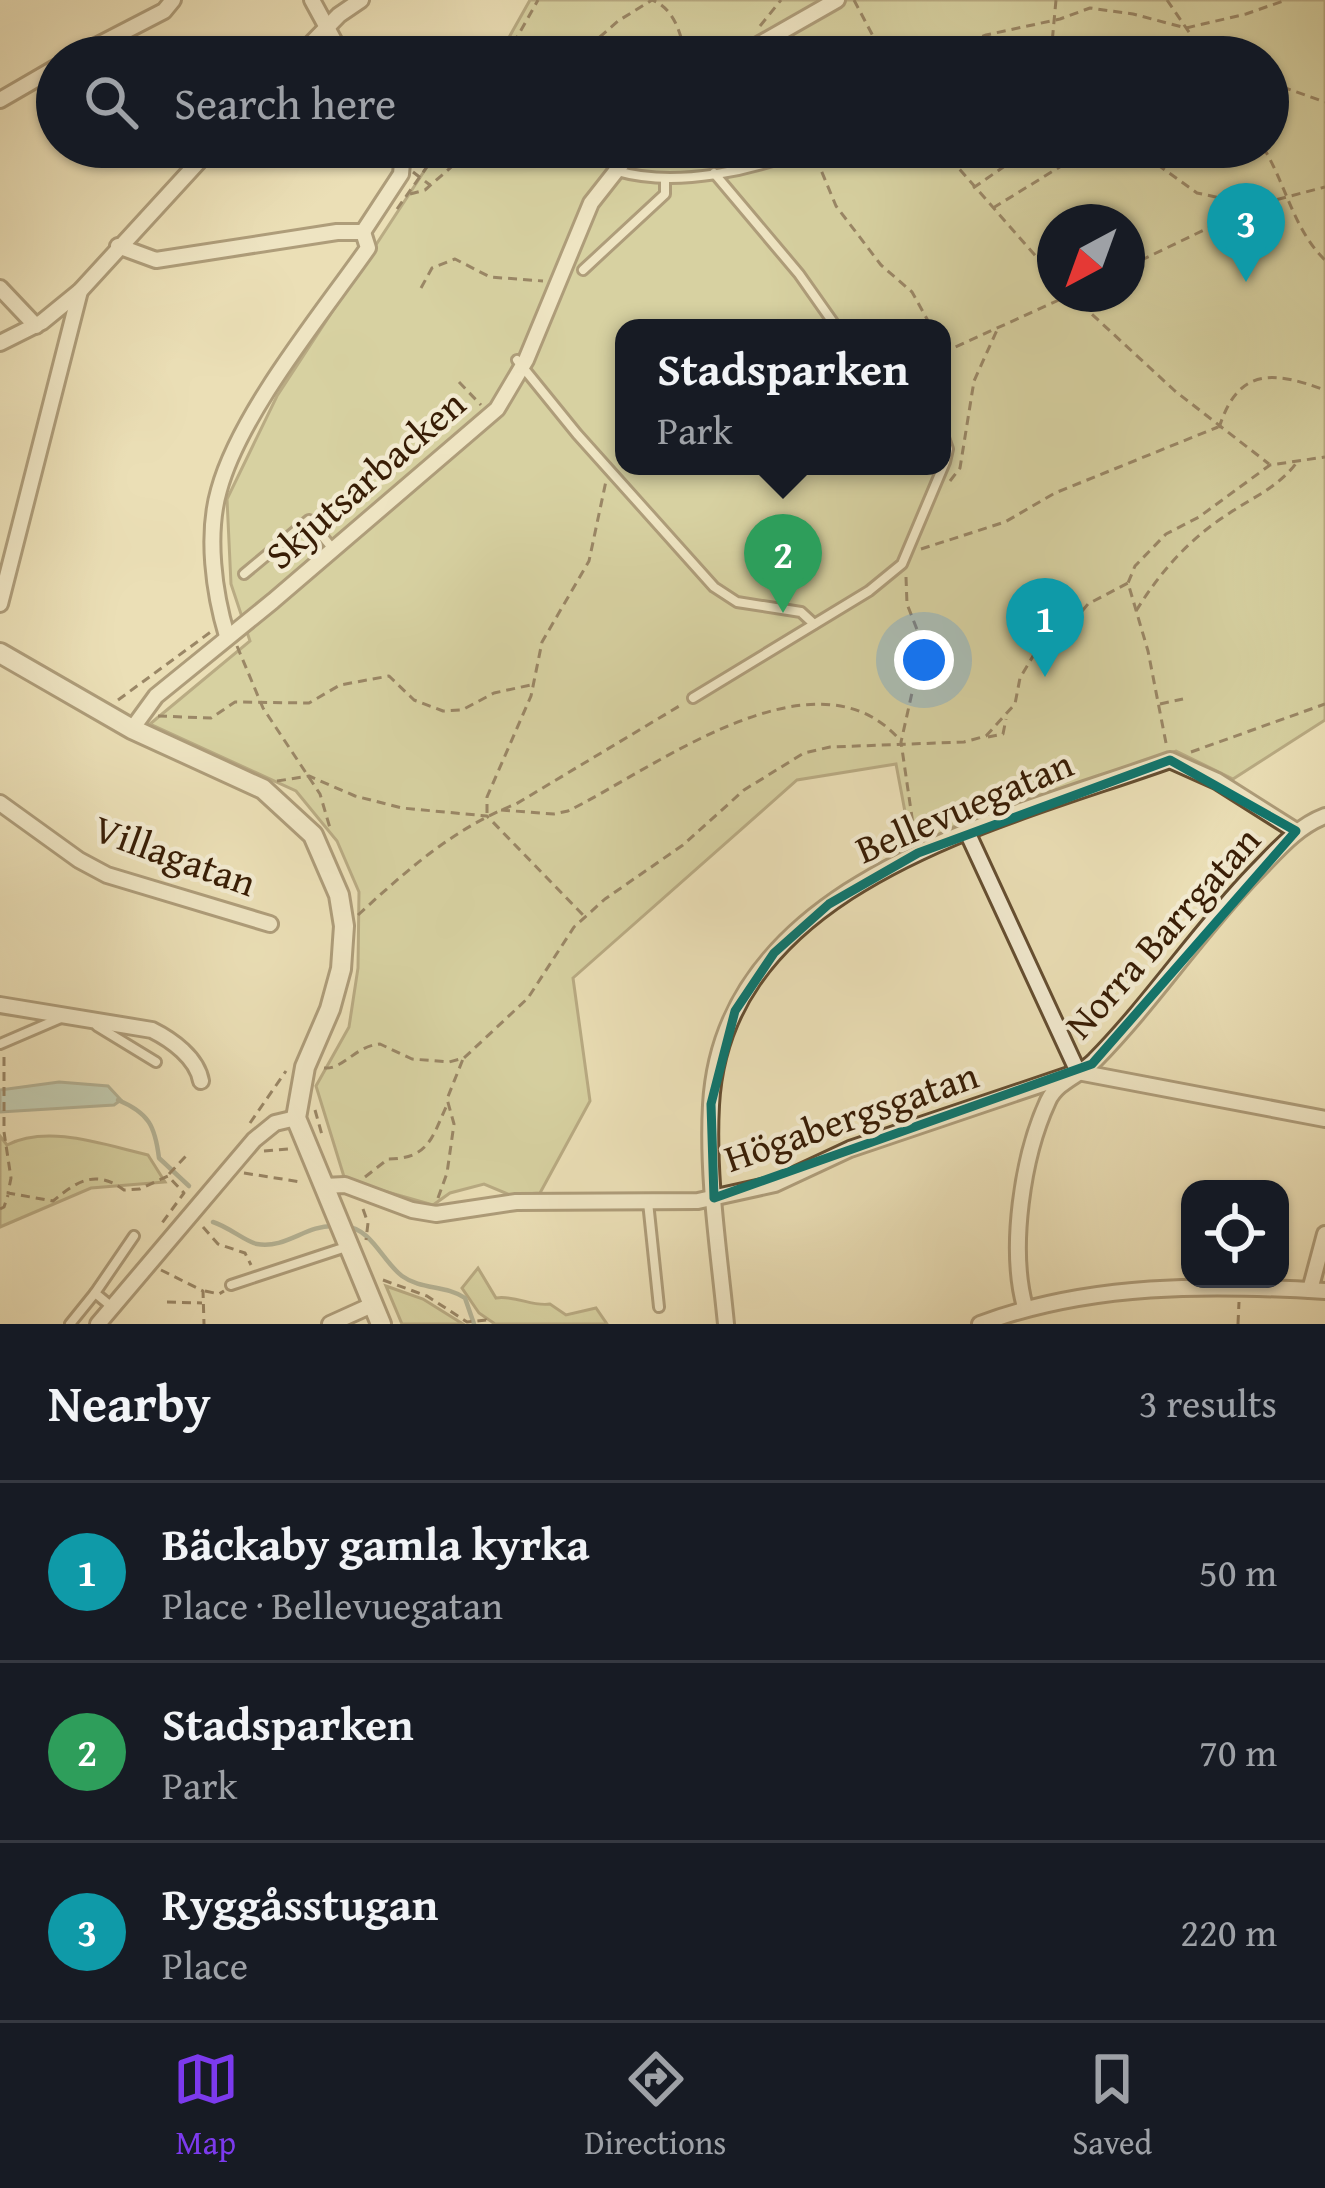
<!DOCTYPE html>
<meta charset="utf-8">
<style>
body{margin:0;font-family:"Gentium Book Plus",serif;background:#20242c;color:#f1f3f6}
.controls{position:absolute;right:36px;bottom:36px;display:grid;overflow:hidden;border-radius:24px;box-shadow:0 3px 9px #0004}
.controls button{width:108px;height:108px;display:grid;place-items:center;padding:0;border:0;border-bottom:3px solid #363941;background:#171b24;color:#f1f3f6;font:60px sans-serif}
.compass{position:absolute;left:1037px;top:204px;width:108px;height:108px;border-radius:50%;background:#171b24;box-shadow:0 3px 9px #0004;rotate:221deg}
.you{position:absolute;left:924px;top:660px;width:42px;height:42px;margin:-30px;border:9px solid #fff;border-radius:50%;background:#1a73e8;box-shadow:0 0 0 18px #1a73e833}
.badge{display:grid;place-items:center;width:78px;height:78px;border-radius:50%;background:#7c3aed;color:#fff;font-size:39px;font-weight:700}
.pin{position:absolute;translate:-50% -99px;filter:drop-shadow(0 3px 6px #0008)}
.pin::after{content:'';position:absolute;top:63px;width:42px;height:36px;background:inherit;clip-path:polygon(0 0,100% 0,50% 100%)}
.popup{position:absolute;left:615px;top:319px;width:336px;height:156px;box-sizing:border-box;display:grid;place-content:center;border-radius:24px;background:#171b24;filter:drop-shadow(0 3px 9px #0005);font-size:39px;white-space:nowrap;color:#9ea1a6}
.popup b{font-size:45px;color:#f1f3f6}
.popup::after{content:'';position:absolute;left:50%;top:100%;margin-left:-24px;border:24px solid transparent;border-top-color:#171b24}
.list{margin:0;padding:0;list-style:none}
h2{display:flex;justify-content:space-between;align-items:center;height:156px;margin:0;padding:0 48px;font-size:51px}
h2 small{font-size:39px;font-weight:400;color:#9ea1a6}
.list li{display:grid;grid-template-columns:78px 1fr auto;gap:36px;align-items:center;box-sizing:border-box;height:180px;padding:0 48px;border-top:3px solid #363941}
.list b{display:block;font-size:45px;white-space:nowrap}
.list p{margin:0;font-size:39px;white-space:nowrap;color:#9ea1a6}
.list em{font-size:39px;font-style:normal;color:#9ea1a6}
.icon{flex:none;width:66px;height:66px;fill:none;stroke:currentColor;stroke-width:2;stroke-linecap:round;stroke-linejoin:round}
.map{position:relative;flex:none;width:1325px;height:1324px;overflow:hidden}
.search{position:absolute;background:#171b24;box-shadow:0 3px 9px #0004;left:36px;right:36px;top:36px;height:132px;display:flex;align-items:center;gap:30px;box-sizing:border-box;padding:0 42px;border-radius:66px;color:#9ea1a6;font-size:45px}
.sheet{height:696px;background:#171b24}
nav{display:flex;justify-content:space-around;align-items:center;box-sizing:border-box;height:168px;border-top:3px solid #363941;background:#171b24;font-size:33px;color:#9ea1a6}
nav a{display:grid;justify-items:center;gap:6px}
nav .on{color:#7c3aed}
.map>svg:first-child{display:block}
</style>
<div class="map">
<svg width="1325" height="1324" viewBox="0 0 1325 1324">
<rect width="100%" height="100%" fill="#ebdfb6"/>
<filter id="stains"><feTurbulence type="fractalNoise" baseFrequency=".00167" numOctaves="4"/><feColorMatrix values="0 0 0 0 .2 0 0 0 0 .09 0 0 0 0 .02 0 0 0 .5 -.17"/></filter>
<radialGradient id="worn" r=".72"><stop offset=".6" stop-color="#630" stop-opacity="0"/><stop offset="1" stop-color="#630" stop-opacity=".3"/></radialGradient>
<g fill="#bfc088" stroke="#7c6e46" stroke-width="3" fill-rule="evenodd">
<path d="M530,0H1325V720L1233,779L1176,751L959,824L912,849L896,764L797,780L573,978L590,1101L540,1193L510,1195L484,1184L450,1193L433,1205L345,1180L316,1086L349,1027L358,968L359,892L337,841L296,791L150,724L250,641L231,584L227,499L277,396L440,147H1268V57H498ZM1055,222H1127V294H1055ZM624,328H942V466H624Z"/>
<path d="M0,1136L7,1145C48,1124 105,1145 148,1155L165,1182L91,1188L0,1227Z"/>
<path d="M478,1268L496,1298C516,1295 532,1307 550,1304L566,1315L596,1308L607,1324H495L479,1313L462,1288Z"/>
<path d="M386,1286L423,1299L463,1324H402Z"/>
</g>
<path fill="#98bcb1" stroke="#727c6c" stroke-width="3" d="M59,1082L108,1086L121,1100L114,1105L0,1112V1090Z"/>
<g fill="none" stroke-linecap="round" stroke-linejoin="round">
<g stroke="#727c6c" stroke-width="4.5">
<path d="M118,1100C149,1113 155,1126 159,1158L189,1186"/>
<path d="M213,1222C229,1227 246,1242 257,1244C286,1249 306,1225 334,1226"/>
<path d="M345,1226C372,1229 382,1261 402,1276C421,1290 446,1285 465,1298L474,1324"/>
</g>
<defs>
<g id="service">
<path d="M617,171C676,188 754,171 810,147"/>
<path d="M714,173L799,274L837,328"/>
<path d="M583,270L665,194V179"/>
<path d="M517,360L577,434L714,587L737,602L801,612L814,624"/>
<path d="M244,574L309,520L333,549"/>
<path d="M693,698L869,591L902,564L945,462L948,449L942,432"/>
<path d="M97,1026L156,1062"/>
<path d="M0,1044L63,1017"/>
<path d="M648,1202L659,1307"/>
<path d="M231,1285L346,1247"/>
<path d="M95,1293L134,1236"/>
<path d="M70,1324L95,1293L112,1307"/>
</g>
<g id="minor">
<path d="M312,0L343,57"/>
<path d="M75,57L164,11L173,0"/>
<path d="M298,57L339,15L361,0"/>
<path d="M737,57L837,0"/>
<path d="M0,100L57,67"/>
<path d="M363,232L401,174L402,163L393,147"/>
<path d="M118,246L156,260L337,232H363"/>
<path d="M0,288L36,326"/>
<path d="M0,343L42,322L80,291L212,147"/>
<path d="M0,604L80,291"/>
<path d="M227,636C214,593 206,535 219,490C240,413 321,315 368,248L363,232"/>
<path d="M132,729L156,696L273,601L497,409L526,360L591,203L635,147"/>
<path d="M0,803L79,860L107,875L270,924"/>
<path d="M968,834L1078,1072"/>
<path d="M0,1005L152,1030C172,1040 197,1058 201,1081"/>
<path d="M324,1186L345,1185L412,1210L436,1214L516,1202L698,1201L775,1184L850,1149L1078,1072L1325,1119"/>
<path d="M1310,1290L1325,1234"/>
<path d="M1025,1307C1009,1249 1022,1157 1048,1101C1057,1081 1081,1075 1095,1060C1152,1002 1198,932 1255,873C1277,851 1296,827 1325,816"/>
<path d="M98,1324L254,1140L275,1123L296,1118"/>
<path d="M330,1324L372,1305"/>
<path d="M726,1324C719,1252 707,1177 711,1105C723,882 1000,821 1170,760L1217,781L1296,831"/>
<path d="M980,1324C1090,1283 1209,1284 1325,1291"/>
</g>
<path id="tertiary" d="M0,653L132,729L263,789L313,835L339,895L344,926L341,969L330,1009L305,1067L296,1118L381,1324"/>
</defs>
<use href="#service" stroke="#654e31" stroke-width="14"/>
<use href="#minor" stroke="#654e31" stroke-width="20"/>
<use href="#tertiary" stroke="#654e31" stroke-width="24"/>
<g stroke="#381d05" stroke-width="3" stroke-dasharray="9 6" stroke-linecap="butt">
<path d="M854,0L884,57"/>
<path d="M1167,0L1206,57"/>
<path d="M760,26L781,0"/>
<path d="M1051,54L1056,0"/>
<path d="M506,57L538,0"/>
<path d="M577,57L618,21L652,0C674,8 682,35 685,57"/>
<path d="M926,57L986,35L1060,19L1090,8L1133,14L1186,28L1246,14L1286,0"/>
<path d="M1268,82L1325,102"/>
<path d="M940,147L1055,278"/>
<path d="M1133,147L1197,193L1254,205"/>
<path d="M1263,147C1286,184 1293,229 1325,260"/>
<path d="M1030,148L1045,147"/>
<path d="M816,158L836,206L881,265L912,292L932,328"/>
<path d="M413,172L430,185"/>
<path d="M973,188L1031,148"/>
<path d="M410,194L425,190L474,147"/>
<path d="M993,208L1071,160L1063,147"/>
<path d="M397,209L441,147"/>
<path d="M1127,267L1256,205L1325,187"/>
<path d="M421,288L432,268L455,259L490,277L543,281"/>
<path d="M1070,294L1175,391L1269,464"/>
<path d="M942,353L1070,295"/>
<path d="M459,382L481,405"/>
<path d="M1219,428C1238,367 1273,371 1325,390"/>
<path d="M950,481L960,468L974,381L997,330"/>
<path d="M921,549L1005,522L1055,493L1218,427"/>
<path d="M906,577L907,604L918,632L920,657L901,742L915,838"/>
<path d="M1136,611C1160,572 1189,539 1228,514C1253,497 1279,487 1297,462"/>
<path d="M237,646L263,708L320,794L330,828"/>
<path d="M118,700L212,631"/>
<path d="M1160,704L1183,699"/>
<path d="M158,716L211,718L235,702L309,703L340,685L389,676L414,700L443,711L462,710L494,693L535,684"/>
<path d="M988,737L1003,734L1006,719"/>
<path d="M1166,743L1148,651L1128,583L1135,566L1166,534L1199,517L1270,465L1325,457"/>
<path d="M1191,752L1325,704"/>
<path d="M277,781L309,776L355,796L402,808L487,816L583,915"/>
<path d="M501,810L554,814L568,811C654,769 815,643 900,740"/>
<path d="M487,813V797L531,696L542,642L589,561L606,481"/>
<path d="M358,915C407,870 454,828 516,804L681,705"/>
<path d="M4,1057V1132L11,1178L8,1193L53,1201C77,1181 96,1169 124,1190L140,1189L168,1176L184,1193L162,1223"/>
<path d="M324,1068C343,1070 355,1046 380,1044L412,1059L449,1062L464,1058L528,998L574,927L605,899L683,845L744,790L804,753L830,747L964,742L986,736L1015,704L1020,678L1042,641L1062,635L1088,604L1128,583"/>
<path d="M315,1110L322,1135"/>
<path d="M250,1123L286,1071"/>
<path d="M264,1151L289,1149"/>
<path d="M244,1173L301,1182"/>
<path d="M169,1174L186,1156"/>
<path d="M365,1177L388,1159C428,1159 432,1138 446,1107"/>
<path d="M438,1198L447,1173L454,1124L447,1099L463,1059"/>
<path d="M0,1209L4,1207L8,1195"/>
<path d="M363,1209L368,1223L366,1240"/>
<path d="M203,1227L218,1244L245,1253L251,1265"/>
<path d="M161,1270L203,1291L204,1324"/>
<path d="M383,1280L427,1296L467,1322L486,1320L491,1324"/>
<path d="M205,1291L219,1294L224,1291"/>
<path d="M167,1302L202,1303"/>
<path d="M1238,1324L1239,1302"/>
</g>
<use href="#service" stroke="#f2ead0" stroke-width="8"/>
<use href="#minor" stroke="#f2ead0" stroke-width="14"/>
<use href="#tertiary" stroke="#f2ead0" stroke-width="18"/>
</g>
<path d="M0 0H1325V1324H0ZM1170,760L1296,831L1092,1064L714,1198L711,1104L735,1011L774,953L829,904L918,853Z" fill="#ebdfb6" fill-opacity=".55" fill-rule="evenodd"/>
<path fill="none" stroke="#0f766e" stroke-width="9" stroke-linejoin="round" d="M1170,760L1296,831L1092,1064L714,1198L711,1104L735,1011L774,953L829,904L918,853Z"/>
<g text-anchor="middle" stroke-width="9" stroke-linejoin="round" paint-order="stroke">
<g font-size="39" fill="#381d05" stroke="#f2ead0">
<text transform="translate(365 479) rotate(-41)" y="14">Skjutsarbacken</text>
<text transform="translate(964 806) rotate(-23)" y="14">Bellevuegatan</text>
<text transform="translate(175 855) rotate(20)" y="14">Villagatan</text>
<text transform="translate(1162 932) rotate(-48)" y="14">Norra Barrgatan</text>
<text transform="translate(851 1116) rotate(-19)" y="14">Högabergsgatan</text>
</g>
</g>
<rect width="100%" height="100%" filter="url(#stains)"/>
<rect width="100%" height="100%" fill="url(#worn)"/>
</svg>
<div class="controls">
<button><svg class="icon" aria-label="locate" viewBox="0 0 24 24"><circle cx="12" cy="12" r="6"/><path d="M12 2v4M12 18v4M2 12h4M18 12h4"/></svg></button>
</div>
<svg class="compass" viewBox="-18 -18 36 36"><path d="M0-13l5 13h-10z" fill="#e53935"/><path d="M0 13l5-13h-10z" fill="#9ea1a6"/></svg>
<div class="you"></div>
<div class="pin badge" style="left:1045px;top:677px;background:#0f9aa8">1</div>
<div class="pin badge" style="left:783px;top:613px;background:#2e9e5b">2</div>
<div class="popup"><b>Stadsparken</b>Park</div>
<div class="pin badge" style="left:1246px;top:282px;background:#0f9aa8">3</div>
<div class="search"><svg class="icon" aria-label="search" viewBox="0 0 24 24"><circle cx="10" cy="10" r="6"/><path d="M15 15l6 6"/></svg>Search here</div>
</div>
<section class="sheet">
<h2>Nearby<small>3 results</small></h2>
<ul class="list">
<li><span class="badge" style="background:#0f9aa8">1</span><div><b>Bäckaby gamla kyrka</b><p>Place · Bellevuegatan</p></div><em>50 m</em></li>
<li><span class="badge" style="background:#2e9e5b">2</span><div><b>Stadsparken</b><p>Park</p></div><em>70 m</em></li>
<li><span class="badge" style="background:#0f9aa8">3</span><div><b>Ryggåsstugan</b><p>Place</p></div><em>220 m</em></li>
</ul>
</section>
<nav>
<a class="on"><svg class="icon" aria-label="map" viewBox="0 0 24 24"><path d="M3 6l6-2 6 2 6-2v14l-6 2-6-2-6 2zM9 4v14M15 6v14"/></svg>Map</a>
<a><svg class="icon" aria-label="directions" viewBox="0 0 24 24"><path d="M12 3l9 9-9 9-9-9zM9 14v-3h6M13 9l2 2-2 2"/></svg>Directions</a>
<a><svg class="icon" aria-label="saved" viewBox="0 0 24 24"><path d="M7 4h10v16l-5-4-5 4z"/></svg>Saved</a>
</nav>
